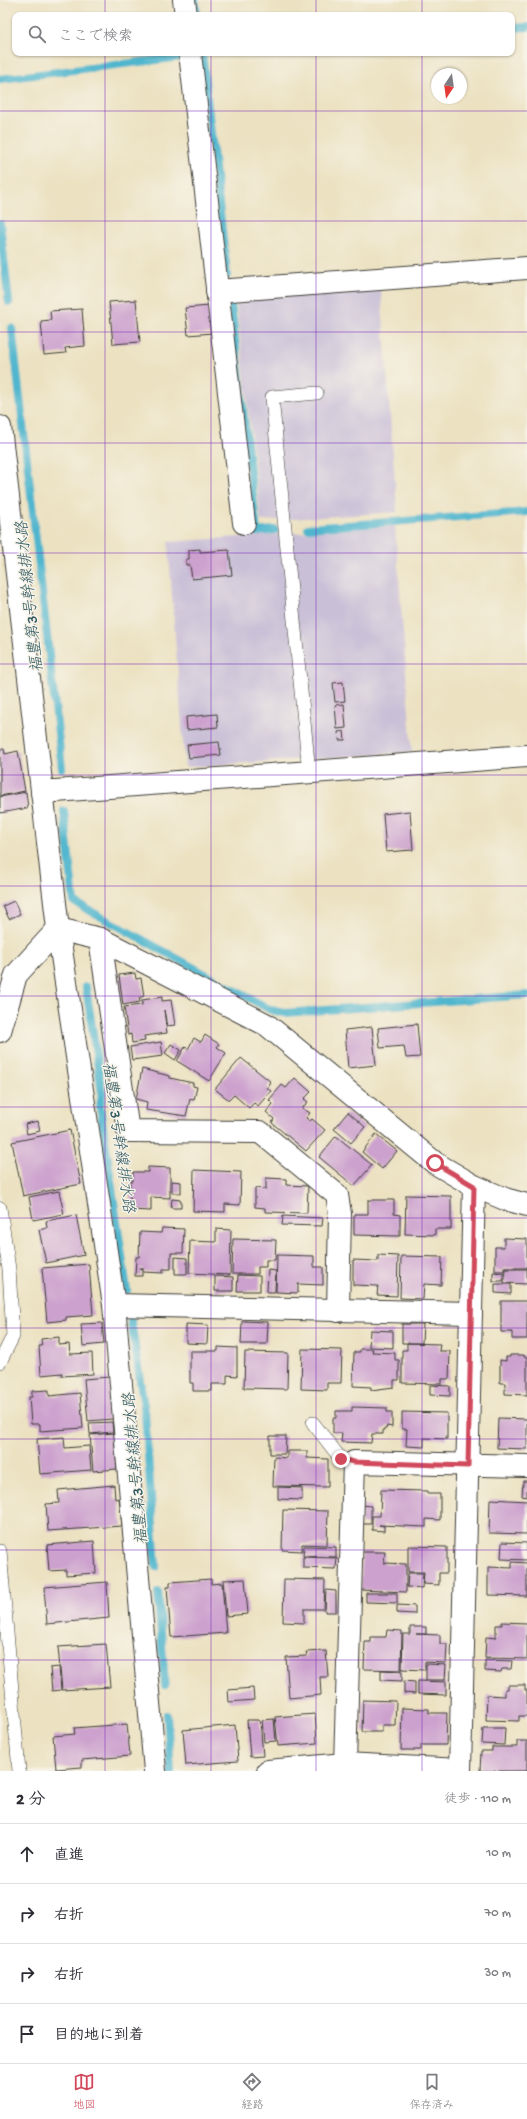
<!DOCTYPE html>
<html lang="ja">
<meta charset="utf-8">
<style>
body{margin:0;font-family:"Gochi Hand","Klee One",sans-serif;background:#f2f2f3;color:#2b2b33}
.compass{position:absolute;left:431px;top:68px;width:36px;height:36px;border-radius:50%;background:#fff;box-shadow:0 1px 3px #0004;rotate:193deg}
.stop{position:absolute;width:12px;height:12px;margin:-9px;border:3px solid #d1495b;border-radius:50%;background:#fff}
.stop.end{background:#d1495b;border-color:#fff;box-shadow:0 1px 4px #0008}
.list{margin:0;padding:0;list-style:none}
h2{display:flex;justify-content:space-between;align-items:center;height:52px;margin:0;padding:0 16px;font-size:17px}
h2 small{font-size:13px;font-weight:400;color:#7c7c81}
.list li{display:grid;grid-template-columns:26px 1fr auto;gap:12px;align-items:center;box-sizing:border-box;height:60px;padding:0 16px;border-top:1px solid #e1e1e2}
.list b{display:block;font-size:15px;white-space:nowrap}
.list em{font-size:13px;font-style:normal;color:#7c7c81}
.icon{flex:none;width:22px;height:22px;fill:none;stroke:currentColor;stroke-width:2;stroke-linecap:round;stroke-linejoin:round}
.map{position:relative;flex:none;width:527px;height:1771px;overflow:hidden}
.search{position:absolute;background:#fff;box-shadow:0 1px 3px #0004;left:12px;right:12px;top:12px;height:44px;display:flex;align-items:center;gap:10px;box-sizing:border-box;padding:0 14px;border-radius:8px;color:#7c7c81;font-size:15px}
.sheet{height:292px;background:#fff}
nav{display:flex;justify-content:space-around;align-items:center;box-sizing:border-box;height:56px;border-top:1px solid #e1e1e2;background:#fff;font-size:11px;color:#7c7c81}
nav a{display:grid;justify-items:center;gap:2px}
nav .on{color:#d1495b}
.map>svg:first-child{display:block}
</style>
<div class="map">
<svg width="527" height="1771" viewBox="0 0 527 1771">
<rect width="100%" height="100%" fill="#f7f3e8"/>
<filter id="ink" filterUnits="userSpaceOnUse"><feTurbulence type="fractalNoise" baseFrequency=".025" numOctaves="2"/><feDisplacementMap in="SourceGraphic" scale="8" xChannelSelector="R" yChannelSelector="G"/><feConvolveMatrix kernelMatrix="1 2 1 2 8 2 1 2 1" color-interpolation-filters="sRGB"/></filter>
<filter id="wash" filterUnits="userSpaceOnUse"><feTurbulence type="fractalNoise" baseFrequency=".012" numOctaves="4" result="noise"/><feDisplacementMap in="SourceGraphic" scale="16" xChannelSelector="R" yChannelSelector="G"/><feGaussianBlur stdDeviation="0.9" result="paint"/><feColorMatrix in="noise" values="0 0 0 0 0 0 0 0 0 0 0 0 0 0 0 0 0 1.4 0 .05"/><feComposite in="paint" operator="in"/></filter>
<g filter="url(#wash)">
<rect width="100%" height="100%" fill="#ece2c2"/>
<g fill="#c9bfd7">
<path d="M381,289L397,512L261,521L236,299Z"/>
<path d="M395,526L412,752L185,767L168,542Z"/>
</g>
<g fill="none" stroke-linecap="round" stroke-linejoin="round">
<g stroke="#50b6ce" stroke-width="8">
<path d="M195,0L197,15"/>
<path d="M512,28L527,27"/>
<path d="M202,53L227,275"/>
<path d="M0,79L181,57"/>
<path d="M0,224L9,302"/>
<path d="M231,304L257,532L275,530"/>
<path d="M12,328L62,768"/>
<path d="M308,528L527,512"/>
<path d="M64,811L74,902L271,1010L285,1013L527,995"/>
<path d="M86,987L102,1093L100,1107L127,1290"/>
<path d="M131,1321L145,1413L156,1567"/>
<path d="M158,1592L165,1685"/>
<path d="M167,1715L171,1771"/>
</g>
</g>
<g id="blocks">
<g fill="#cca1ce">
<path d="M136,300L140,342L113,344L109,302Z"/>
<path d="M210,306L213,333L188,335L185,308Z"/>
<path d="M82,309L85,346L65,348L66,353L44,355L41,321L51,320L50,311Z"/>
<path d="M200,549V552L229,550L232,575L192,579L190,565H186V559H189V550Z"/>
<path d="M343,682L345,701L335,702L333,683Z"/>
<path d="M344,704L346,728L337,729L335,705Z"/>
<path d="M217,714L218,727L187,730L186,717Z"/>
<path d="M344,731L345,740H339L338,732Z"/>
<path d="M219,742L221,755L189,758L187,745Z"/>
<path d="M0,749H4L5,754L18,751L25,791L0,796Z"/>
<path d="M26,792L28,808L0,813V797Z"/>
<path d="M410,811L413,850L386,852L383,814Z"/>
<path d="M14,901L20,914L9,919L3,906Z"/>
<path d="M135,973L136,979L141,978L144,996L139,998L140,1002L123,1005L119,975Z"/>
<path d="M162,997V1001L171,1000L175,1025L167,1026L164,1010L167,1033L144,1036L145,1041L132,1043L131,1034L128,1035L124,1007L142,1005V1000Z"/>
<path d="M417,1024L420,1057L406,1058L404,1046L380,1048L378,1028Z"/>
<path d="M372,1027L376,1065L348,1068L345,1030Z"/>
<path d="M205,1035L219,1044L217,1047L226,1053L209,1081L177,1061L185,1047L188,1049L194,1038L201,1042Z"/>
<path d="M161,1042L163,1056L132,1060L130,1047Z"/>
<path d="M171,1044L181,1050L175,1060L165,1053Z"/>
<path d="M241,1058L271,1082L267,1088L271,1091L258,1106L254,1103L249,1108L234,1095L229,1100L215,1089Z"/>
<path d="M142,1069L170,1076V1078L193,1083V1086L197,1087L194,1100L190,1099L186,1116L146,1110L147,1102L136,1099Z"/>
<path d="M295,1078L311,1092L304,1099L308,1102L302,1108L310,1113L306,1118L310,1121L312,1119L325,1130L306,1151L272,1123L274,1119L266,1112L273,1104L269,1100L282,1085L286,1088Z"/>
<path d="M348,1112L365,1127L351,1143L334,1129Z"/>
<path d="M38,1121L40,1131L27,1134L25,1124Z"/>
<path d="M70,1130L81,1184L23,1196L12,1142Z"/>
<path d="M376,1134L397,1151L382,1169L362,1152Z"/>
<path d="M336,1136L372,1165L354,1186L319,1157Z"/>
<path d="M148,1167L170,1168V1198L151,1197V1211L130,1210V1181H133V1172H148Z"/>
<path d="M194,1170L241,1172L240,1205L225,1204V1212L193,1211Z"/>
<path d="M266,1178L286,1179V1185L308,1186L307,1213L265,1212V1208L255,1207V1188L266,1189Z"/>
<path d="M172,1181L181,1182V1193H172Z"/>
<path d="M59,1191L64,1214L33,1220L29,1197Z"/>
<path d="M406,1195L451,1196V1229H435V1235L405,1234Z"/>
<path d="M172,1199L181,1200V1208H171Z"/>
<path d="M368,1200H394V1214L400,1215V1236L354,1235V1214H368Z"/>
<path d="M76,1215L84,1255L46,1263L39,1230L47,1228L46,1221Z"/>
<path d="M283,1216L323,1218L322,1226L282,1225Z"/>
<path d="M162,1228L184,1229L183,1253H171V1269H163V1273L143,1272V1268H139L142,1269V1276H135L136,1257H139L140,1232L161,1233Z"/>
<path d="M216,1229L231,1230L230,1275L189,1273L190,1241L216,1242Z"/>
<path d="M504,1238L527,1239V1268H504V1271H495V1247H504Z"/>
<path d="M233,1239L276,1240L275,1260H266V1267H258V1274H232Z"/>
<path d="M277,1255L314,1256V1267H323V1285L298,1284V1293L276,1292Z"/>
<path d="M378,1255L398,1256L397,1296L377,1295L378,1286L353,1285V1260L378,1261Z"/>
<path d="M401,1256L442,1257L441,1285L424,1284L423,1299L400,1298Z"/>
<path d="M175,1257L187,1258V1274H175Z"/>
<path d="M89,1264L93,1315L66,1317V1320L47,1322L42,1268Z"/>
<path d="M505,1269H527V1284L504,1283Z"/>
<path d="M268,1270L276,1271L275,1292H267Z"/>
<path d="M493,1272L503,1273V1281H493Z"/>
<path d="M238,1275L260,1276V1291H237Z"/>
<path d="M215,1276L233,1277V1291H215Z"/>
<path d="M495,1284H511V1294L495,1293Z"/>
<path d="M501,1301H527V1339H512V1332H501Z"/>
<path d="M242,1321L268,1322L267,1344H241Z"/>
<path d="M102,1323L104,1344L83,1346L81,1324Z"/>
<path d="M186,1324L208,1325L207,1344L186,1343Z"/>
<path d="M402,1324H423L422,1343H402Z"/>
<path d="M370,1330L393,1331V1348L369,1347Z"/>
<path d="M59,1337V1345L69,1344L70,1354L92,1353L93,1374L62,1376V1373L41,1375L39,1346H42L41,1339Z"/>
<path d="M407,1343L440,1344L439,1351H450L449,1379H442V1384L402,1383V1350H407Z"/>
<path d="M218,1347L237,1348V1376L227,1375V1384H212V1391H193V1383H190V1351H218Z"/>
<path d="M302,1349L342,1350L341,1383H327V1390L301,1389Z"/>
<path d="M360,1349H373L372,1352L395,1353V1360H399V1380H394V1387L371,1390V1387L353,1386L354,1352H360Z"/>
<path d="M245,1352L288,1353L287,1389L244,1388Z"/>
<path d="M510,1355H524V1357H527V1395L505,1394V1383H500V1360L506,1361V1357H510Z"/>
<path d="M110,1377L113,1419L88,1421L84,1379Z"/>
<path d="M430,1385L450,1386V1396L430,1395Z"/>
<path d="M49,1390V1396L80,1393L83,1428L40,1431V1424H31L29,1397H32V1391Z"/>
<path d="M352,1407L387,1408V1412H392V1427L387,1426L386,1429H383V1434H372L371,1443L341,1442L342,1433H333V1418H336V1411H352Z"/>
<path d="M402,1412L447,1413V1439L424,1438V1447L406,1446L407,1429H402Z"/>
<path d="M498,1418L527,1419V1449L497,1448Z"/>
<path d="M112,1422L113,1432L90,1434L89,1423Z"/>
<path d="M114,1433L117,1469L93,1471L90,1435Z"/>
<path d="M270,1436H286L285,1454H270Z"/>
<path d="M64,1437L65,1448L89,1446L91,1470L40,1474L37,1439Z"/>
<path d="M287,1451H307V1458L328,1459V1487L273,1486L274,1457L287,1458Z"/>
<path d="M523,1481H527V1497L522,1496Z"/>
<path d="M114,1485L115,1499L119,1498L122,1526L48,1531L46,1504L59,1503L58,1490Z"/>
<path d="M278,1487L302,1488V1500L278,1499Z"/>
<path d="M381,1490L427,1491V1494H440V1520L426,1519V1527L379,1525L384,1526V1531L372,1530V1516H380Z"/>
<path d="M490,1499L527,1501V1534L489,1533Z"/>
<path d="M362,1505L371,1506V1524H361Z"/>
<path d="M283,1510L328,1511L327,1545L302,1544V1551L282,1550Z"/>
<path d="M94,1541L96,1573L66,1575V1570L49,1571L47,1545Z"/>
<path d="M502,1542L527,1543V1560L501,1559Z"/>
<path d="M304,1546L336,1547V1557L303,1556Z"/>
<path d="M408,1546L447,1547V1573H439V1585L423,1584L424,1572H408Z"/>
<path d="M362,1552H385L384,1563L406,1564V1592L361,1590Z"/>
<path d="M303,1557L337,1558L336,1569L303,1568Z"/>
<path d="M512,1562L527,1563V1596L488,1595V1567L512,1568Z"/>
<path d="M408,1573H423L422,1588L407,1587Z"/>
<path d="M211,1579V1584L222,1583L226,1633L171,1637L167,1587H170V1582Z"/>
<path d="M245,1579L248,1614L226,1616L223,1580Z"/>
<path d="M284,1579L325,1580L324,1609H304V1623L283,1622Z"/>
<path d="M107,1582L109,1618L47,1624L44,1587Z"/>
<path d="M326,1590L336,1591V1612H325Z"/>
<path d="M366,1593H397V1603L366,1602Z"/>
<path d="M397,1605L415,1606V1614L397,1613Z"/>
<path d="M502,1622L527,1623V1659L485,1658L486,1637L496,1638V1625H502Z"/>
<path d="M410,1627H426V1634H416L440,1635V1644H447L446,1663L425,1662V1670L402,1669L403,1634H410Z"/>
<path d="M387,1630L402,1631L401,1670L364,1669L365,1642H371V1637H386Z"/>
<path d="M106,1644L110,1687L62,1690L58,1647Z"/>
<path d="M326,1651L328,1677H320L321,1695L289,1698L286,1657L307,1656L306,1652Z"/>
<path d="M485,1660L512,1661L511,1669H502L501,1672L485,1671Z"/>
<path d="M426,1664L446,1665L445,1680H426Z"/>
<path d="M59,1667L61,1690L52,1691L50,1668Z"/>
<path d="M381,1670L402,1671V1681L381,1680Z"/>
<path d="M404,1681L415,1682V1694L404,1693Z"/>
<path d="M418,1681L446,1682V1695L418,1694Z"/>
<path d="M508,1685H525V1690H527V1716H519V1721L486,1720L487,1695L505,1696V1689H508Z"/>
<path d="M253,1688L254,1700L229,1702L228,1690Z"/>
<path d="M363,1700L396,1701L395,1725H382V1732H362Z"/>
<path d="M402,1708L429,1709V1713H447L446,1745H421V1750H401Z"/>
<path d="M315,1714L317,1743L278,1746L275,1717Z"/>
<path d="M274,1719L276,1741L264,1742L262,1720Z"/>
<path d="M247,1720H260L263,1756L250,1757Z"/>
<path d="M127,1724L130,1756L82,1760V1767L56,1769L53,1736L75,1734L74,1728Z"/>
<path d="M235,1725L238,1761L186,1765L183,1730Z"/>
<path d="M483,1728H505L504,1745L482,1744Z"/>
<path d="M517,1741H527V1771H480L481,1751H492V1747H517Z"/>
</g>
</g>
</g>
<g filter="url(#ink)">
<use href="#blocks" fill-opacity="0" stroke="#3b3a35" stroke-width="1"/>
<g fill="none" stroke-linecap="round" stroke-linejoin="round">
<defs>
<g id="service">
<path d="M309,772L272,397L317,393"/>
<path d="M0,1208L9,1269L13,1336L0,1362"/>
<path d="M313,1423L341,1459L354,1462"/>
<path d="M0,1551L19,1771"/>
</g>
<g id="minor">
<path d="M184,0L186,15"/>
<path d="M190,53L244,523"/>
<path d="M217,291L527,268"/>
<path d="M0,427L58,929L114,1305L155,1771"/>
<path d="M42,792L527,756"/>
<path d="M100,939L128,1131L260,1132L337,1195L340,1214L338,1311"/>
<path d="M114,1305L471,1313"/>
<path d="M345,1764L354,1462L527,1466"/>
<path d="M268,1771L345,1764L460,1770"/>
<path d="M460,1771L474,1186"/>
</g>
<path id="tertiary" d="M0,1031L16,975L58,929L100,939L267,1025L435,1163L474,1186L505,1199L527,1205"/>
</defs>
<use href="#service" stroke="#3b3a35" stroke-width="14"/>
<use href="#minor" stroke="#3b3a35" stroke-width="24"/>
<use href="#tertiary" stroke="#3b3a35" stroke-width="24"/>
<use href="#service" stroke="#fff" stroke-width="13"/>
<use href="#minor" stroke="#fff" stroke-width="22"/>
<use href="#tertiary" stroke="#fff" stroke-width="22"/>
</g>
</g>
<g fill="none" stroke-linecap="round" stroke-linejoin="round" filter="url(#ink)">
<path stroke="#d1495b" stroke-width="5" d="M341,1459L354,1462L468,1466L474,1186L435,1163"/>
</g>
<path fill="none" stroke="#7b2cbf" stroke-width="1" stroke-opacity="0.55" d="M105,0V15M211,0V15M316,0V15M422,0V15M105,53V1771M211,53V1771M316,53V1771M422,53V1771M0,111H527M0,221H527M0,332H527M0,443H527M0,553H527M0,664H527M0,775H527M0,886H527M0,996H527M0,1107H527M0,1218H527M0,1328H527M0,1439H527M0,1550H527M0,1660H527"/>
<g text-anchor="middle" stroke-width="3" stroke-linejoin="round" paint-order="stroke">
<g font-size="16" font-style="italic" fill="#315a63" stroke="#f7f3e8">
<text transform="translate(28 597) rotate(-96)" y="6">福豊第3号幹線排水路</text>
<text transform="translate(120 1137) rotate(82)" y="6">福豊第3号幹線排水路</text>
<text transform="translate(134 1469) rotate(-95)" y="6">福豊第3号幹線排水路</text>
</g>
</g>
</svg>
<svg class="compass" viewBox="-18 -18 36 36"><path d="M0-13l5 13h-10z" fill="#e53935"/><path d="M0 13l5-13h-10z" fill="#7c7c81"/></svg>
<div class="stop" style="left:435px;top:1163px"></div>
<div class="stop end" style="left:341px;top:1459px"></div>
<div class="search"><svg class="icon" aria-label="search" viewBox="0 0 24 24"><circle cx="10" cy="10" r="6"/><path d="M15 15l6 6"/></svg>ここで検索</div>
</div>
<section class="sheet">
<h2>2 分<small>徒歩 · 110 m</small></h2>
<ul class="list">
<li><svg class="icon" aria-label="ahead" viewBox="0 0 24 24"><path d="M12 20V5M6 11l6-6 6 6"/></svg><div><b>直進</b></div><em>10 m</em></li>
<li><svg class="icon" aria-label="right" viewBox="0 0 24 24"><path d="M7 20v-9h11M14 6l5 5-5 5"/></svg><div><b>右折</b></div><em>70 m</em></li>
<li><svg class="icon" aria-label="right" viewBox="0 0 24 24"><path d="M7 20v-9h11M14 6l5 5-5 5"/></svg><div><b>右折</b></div><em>30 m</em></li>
<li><svg class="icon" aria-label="arrive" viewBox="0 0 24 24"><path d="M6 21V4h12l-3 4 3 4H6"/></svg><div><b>目的地に到着</b></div></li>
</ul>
</section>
<nav>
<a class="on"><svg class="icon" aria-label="map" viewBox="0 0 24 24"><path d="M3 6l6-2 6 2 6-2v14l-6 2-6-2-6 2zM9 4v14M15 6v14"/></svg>地図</a>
<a><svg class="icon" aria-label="directions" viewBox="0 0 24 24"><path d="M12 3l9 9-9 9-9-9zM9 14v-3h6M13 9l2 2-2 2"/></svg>経路</a>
<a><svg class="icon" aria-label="saved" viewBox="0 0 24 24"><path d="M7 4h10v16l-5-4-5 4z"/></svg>保存済み</a>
</nav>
